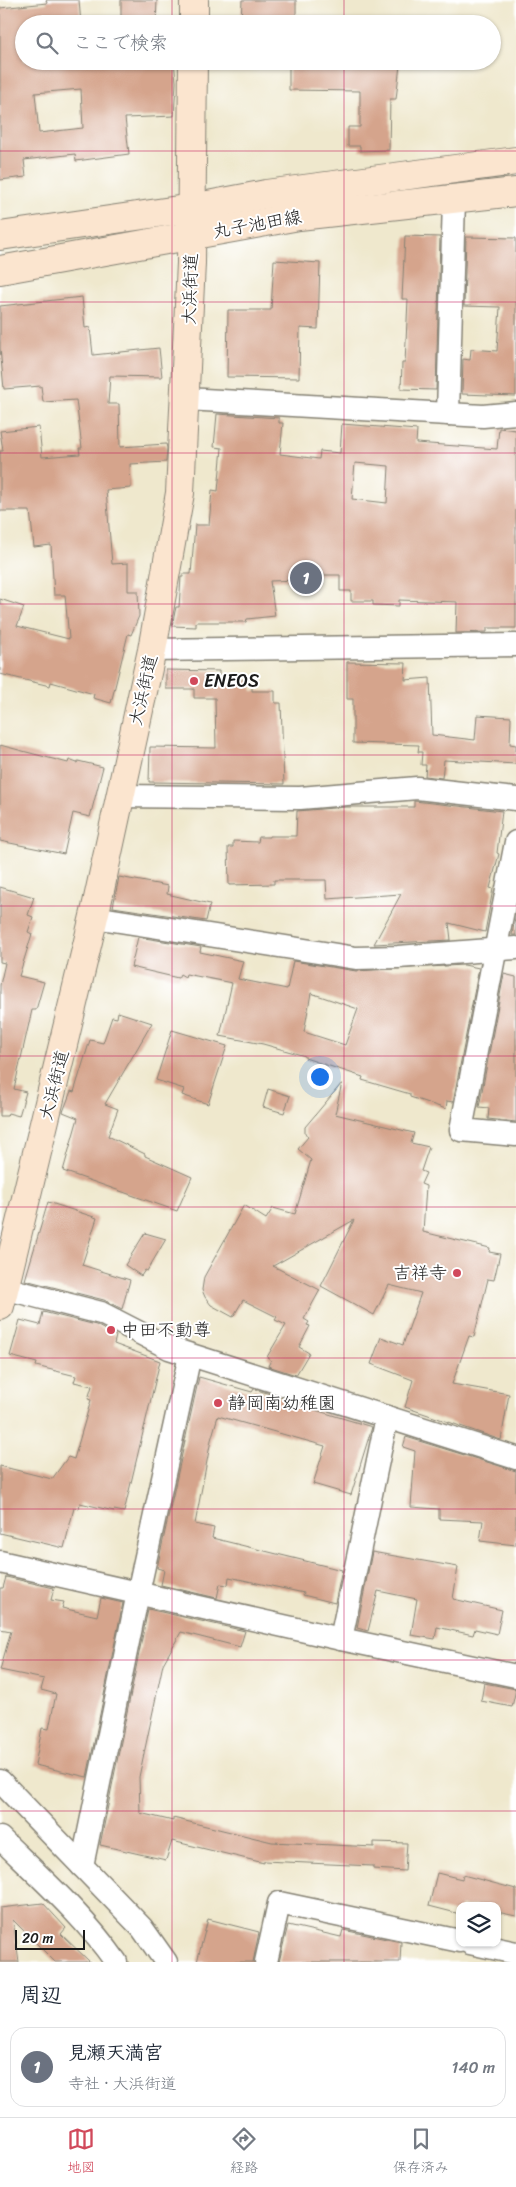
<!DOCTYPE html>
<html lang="ja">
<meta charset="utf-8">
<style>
body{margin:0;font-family:Sriracha,"Klee One",sans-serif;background:#f6f6f7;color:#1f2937}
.controls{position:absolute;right:15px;bottom:15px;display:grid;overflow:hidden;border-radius:10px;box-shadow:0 1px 4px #0004}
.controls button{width:45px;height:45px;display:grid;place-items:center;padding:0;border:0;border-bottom:1px solid #e0e1e3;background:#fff;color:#1f2937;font:25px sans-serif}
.scale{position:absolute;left:15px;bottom:12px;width:70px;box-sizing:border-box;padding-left:5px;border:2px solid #1c1c1c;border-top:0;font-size:14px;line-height:18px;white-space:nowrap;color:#1c1c1c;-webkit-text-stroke:4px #fff;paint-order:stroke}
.you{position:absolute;left:319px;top:1076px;width:18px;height:18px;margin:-12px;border:4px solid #fff;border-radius:50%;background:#1a73e8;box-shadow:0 0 0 8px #1a73e833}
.badge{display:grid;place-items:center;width:32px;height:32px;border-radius:50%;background:#d1495b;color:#fff;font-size:16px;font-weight:700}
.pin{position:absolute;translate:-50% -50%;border:2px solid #fff;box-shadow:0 1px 5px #0006}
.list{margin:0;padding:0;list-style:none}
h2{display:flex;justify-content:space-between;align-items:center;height:65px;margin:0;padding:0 20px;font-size:21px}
h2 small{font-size:16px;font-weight:400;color:#747a83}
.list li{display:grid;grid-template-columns:32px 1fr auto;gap:15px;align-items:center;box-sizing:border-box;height:80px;margin:0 10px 10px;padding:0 10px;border:1px solid #e0e1e3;border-radius:15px}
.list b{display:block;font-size:19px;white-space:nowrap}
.list p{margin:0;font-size:16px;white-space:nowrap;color:#747a83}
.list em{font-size:16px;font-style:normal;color:#747a83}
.icon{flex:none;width:28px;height:28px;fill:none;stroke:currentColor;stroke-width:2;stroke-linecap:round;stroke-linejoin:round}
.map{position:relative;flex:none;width:516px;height:1962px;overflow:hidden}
.search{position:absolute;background:#fff;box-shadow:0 1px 4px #0004;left:15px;right:15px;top:15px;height:55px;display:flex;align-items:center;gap:12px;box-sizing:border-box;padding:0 18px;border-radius:28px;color:#747a83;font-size:19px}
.sheet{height:155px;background:#fff}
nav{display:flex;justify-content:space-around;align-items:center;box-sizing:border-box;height:70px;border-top:1px solid #e0e1e3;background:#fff;font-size:14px;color:#747a83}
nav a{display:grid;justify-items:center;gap:2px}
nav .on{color:#d1495b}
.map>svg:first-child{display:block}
</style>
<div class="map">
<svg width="516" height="1962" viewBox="0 0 516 1962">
<rect width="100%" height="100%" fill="#fff"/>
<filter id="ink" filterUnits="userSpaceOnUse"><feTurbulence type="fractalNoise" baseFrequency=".02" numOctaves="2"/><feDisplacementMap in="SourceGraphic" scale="10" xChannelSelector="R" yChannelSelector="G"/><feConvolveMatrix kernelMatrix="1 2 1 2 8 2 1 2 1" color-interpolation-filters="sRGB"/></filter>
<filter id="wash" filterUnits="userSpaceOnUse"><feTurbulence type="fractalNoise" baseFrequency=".0096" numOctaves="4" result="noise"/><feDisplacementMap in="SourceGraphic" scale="20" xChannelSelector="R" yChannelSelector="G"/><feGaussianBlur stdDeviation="1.12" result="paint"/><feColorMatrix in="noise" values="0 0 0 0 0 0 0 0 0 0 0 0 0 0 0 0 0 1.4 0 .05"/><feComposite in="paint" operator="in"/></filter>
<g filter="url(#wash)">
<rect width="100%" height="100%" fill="#efe8cd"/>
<g id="blocks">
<g fill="#d5a48c" fill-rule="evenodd">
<path d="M46,0H79L81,24H24V61H47V65L97,61L98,63L174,61L176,82L174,116L125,118L129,154L76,161L75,154L24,160L26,177L0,180V8L47,3ZM81,89L83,128L39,133L35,93Z"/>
<path d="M121,0H157L156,24H121Z"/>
<path d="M242,0H296V22L241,21Z"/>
<path d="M289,61H398V65H400L396,99H390L389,150L360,151V146H348V127H360V91L289,90Z"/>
<path d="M405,236L440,237L436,390L401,389L402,363H405L408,299H402Z"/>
<path d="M466,237L516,238V396L462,394L463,359L470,360L471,349L497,351L500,307L464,306Z"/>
<path d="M274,260L320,263L318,329L300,328L299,378L227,377L228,310H271Z"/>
<path d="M82,297L85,328L90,327L93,355L159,348L162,377L110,376L108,404H119L120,447L166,444L167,448L166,462L130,464L131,488L106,490L112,564L128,563V591H138L139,616L131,635L128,634L111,703L93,698L94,694L51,682L50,686L0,674V599L24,607L17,626L69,639L65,595H54L51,545L34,547L30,511H0V451H3L0,431L39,427L42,457L80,454L79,448H82L76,400L43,402L41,386L4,389L0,348V306Z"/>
<path d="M217,414L279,418V423H283L280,454L319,459L320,451L340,453L342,424L417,430L416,443L497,449L499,428L516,430V628H487V632L456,633L457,602L399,600V606L373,605V601H351V591H340V575H299V580L270,581L275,616L247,619L246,622H196V627L172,626L176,607H179L181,577H183V574H191L195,525H209L212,490L218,491L222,448L214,447ZM355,463L389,466L387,503L352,499Z"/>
<path d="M347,662L406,663L405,680L430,678L432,735L475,740L477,715L511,717L510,744L516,745V764L444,760L442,778L425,776L426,765H421L422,752H418L419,745L353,743V699H347Z"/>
<path d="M166,670L219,671V680H252V691H275V703H281L284,784L149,782L150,747L216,748L215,698H194V689H166Z"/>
<path d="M0,745L68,763L69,760L77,763L78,761L103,767L90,817L73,813L64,854L0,841Z"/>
<path d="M414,801L502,811L497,853L499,854L490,888L493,889L485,932L449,923L451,940L374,944L401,894L327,899L326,880H274V884L229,885L228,847H233V841L258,842L259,837H269V836H296L297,811L346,807H414Z"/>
<path d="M119,877L168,886L167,894L210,904L206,921L113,907Z"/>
<path d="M0,887L34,897L28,915L33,917L28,932L32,934L19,976L44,982L36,1010H32L14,1089L26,1092L19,1116L8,1113L7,1116H0V985L5,963L0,962Z"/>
<path d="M516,912V935H512Z"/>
<path d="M138,937L201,947L200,952L243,961L238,979L287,989L293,961L356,971L464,965L479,968L453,1102L447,1101L446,1109L410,1097V1094L362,1080L363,1077L305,1058V1056L263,1044L220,1036L232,983L186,974L185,977L180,974L178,978L131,967ZM311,993L358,1009L345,1045L304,1032Z"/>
<path d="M504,974L516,977V1122L488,1119L489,1108L479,1107Z"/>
<path d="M118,1012L152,1023L105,1104L118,1109L108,1136L145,1154V1156L192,1177L177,1211L63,1171L78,1118L63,1112L71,1091L74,1092L90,1040L103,1043L112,1017L117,1018Z"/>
<path d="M172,1030L227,1046L208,1104L182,1095L184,1089L156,1080Z"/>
<path d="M342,1083L335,1114L414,1133L411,1143L429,1147L421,1171L426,1173L421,1184L426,1186L423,1232L490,1248L489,1252L500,1254L494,1280L488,1279L474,1337L469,1336L452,1384L509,1394L501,1440L405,1407L413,1380L371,1364L381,1337L403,1345L421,1293L389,1285L374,1315L321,1286L354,1220L273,1266L320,1290L304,1319L309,1322L307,1325L310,1326L299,1347L309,1353L296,1375L268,1366L271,1360L267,1357L286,1325L275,1320L277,1317L243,1300L233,1317L211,1305L205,1297L202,1290L204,1277L244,1205L266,1219L273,1208L295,1214L311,1160L298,1149L308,1137L305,1133V1127Z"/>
<path d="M268,1089L290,1096L284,1113L263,1107Z"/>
<path d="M48,1202L97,1218L82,1265L130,1280L122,1309L104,1300L25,1280Z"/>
<path d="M145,1233L166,1239L147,1271L145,1270L141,1276L125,1265Z"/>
<path d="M43,1312L96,1325L116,1336L114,1344L160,1361L124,1512L114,1510V1511L80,1503L79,1509L74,1508L64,1548L0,1533V1466L52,1479L68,1457L74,1459L91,1400L88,1399L92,1386L74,1382L76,1376L36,1366L37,1363L10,1356L20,1320L40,1325Z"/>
<path d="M199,1377L252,1392L254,1389L283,1398L282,1400L372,1427L351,1495L313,1484L325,1446L218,1416L211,1440L195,1524L214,1528L212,1538L342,1570L335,1603L303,1595L304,1593L229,1577L228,1585L220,1584L217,1598L161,1585L164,1570L157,1568Z"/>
<path d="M406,1437L516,1471V1545L480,1541L483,1521L439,1519V1509L411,1507L415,1451L403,1447Z"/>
<path d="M372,1552L458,1567L453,1599L502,1610L497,1634L475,1629L473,1635L437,1627L435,1639L411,1635L417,1599L378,1591L368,1631L357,1628Z"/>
<path d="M6,1577L54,1588L51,1600L64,1602L62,1608L97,1616L101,1598L123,1603L87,1777L35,1765L42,1728L49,1729L56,1694L41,1690L44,1679L0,1670L11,1631L0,1629V1588H3Z"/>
<path d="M148,1609L245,1631L240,1647L181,1632L163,1664L139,1777L140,1813L173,1821V1818L272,1842L374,1847V1842L407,1843L405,1871L373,1869V1866L264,1861V1863L172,1841L166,1860L100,1845Z"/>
<path d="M484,1683L516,1689L512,1707L481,1701Z"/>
<path d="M437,1873L462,1879L463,1875L516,1889V1916L497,1912V1906H460V1914L429,1906Z"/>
<path d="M43,1903L66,1928L61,1934L90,1962H55L13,1920L19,1962H0V1908Z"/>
<path d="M208,1919L259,1932L253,1962H197Z"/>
<path d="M288,1925L341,1937L343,1930L401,1942L400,1962H279Z"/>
</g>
</g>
</g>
<g filter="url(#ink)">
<use href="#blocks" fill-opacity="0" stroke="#868274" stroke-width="1"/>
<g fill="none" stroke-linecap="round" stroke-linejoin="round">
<defs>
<g id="street">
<path d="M186,399L483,416L516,413"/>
<path d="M448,414L454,199"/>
<path d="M152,650L516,645"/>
<path d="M119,796L300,798L417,788L516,799"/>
<path d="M516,842L461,1130L516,1135"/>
<path d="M94,917L356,958L398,957L516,948"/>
<path d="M0,1287L101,1313L169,1348L516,1458"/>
<path d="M0,1562L341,1639L516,1676"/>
<path d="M341,1639L387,1417"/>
<path d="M0,1781L142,1928L166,1962"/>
<path d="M0,1838C40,1877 84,1916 116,1962"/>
<path d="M82,1866L138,1593L190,1355"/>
<path d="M470,1943L516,1953"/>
<path d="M266,1962L279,1903L460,1941"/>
</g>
<g id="secondary">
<path d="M194,24V0"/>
<path d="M0,236L192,208L266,194L516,161"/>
<path d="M0,270L299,216L516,192"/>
<path d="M0,1306L96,908L152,650L180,493L191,263L193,61"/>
</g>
</defs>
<use href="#street" stroke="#868274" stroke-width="25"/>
<use href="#secondary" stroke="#868274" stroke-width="30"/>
<use href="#street" stroke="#fff" stroke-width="22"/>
<use href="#secondary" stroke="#fbe5cf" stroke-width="28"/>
</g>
</g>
<path fill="none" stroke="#c2185b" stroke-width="1" stroke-opacity="0.55" d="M172,0V24M344,0V24M172,61V1962M344,61V1962M0,151H516M0,302H516M0,453H516M0,604H516M0,755H516M0,906H516M0,1056H516M0,1207H516M0,1358H516M0,1509H516M0,1660H516M0,1811H516"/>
<g fill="#d1495b" stroke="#fff" stroke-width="2">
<circle cx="194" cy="681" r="5"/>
<circle cx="457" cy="1273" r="5"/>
<circle cx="111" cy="1330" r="5"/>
<circle cx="218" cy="1403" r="5"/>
</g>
<g text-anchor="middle" stroke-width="4" stroke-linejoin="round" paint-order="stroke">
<g font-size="18" fill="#1c1c1c" stroke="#fff">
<text transform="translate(257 224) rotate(-10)" y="6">丸子池田線</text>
<text transform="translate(190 289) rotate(-88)" y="6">大浜街道</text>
<text transform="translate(143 690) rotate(-77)" y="6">大浜街道</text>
<text transform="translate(54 1085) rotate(-76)" y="6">大浜街道</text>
</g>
<g font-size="18" fill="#1c1c1c" stroke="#fff" text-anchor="start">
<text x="204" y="687">ENEOS</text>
<text x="447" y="1279" text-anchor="end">吉祥寺</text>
<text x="121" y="1336">中田不動尊</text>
<text x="228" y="1409">静岡南幼稚園</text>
</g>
</g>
</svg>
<div class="controls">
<button><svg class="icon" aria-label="layers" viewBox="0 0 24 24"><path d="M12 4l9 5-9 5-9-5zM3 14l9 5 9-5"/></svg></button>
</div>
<div class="scale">20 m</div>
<div class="you"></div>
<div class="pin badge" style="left:306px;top:578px;background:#6b7280">1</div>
<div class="search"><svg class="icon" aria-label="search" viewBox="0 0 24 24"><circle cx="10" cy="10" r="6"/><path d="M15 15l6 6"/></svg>ここで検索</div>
</div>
<section class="sheet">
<h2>周辺<small></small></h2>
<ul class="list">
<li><span class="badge" style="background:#6b7280">1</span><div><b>見瀬天満宮</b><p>寺社 · 大浜街道</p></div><em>140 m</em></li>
</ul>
</section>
<nav>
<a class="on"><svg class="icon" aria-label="map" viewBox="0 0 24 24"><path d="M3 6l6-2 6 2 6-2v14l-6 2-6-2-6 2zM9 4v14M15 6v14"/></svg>地図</a>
<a><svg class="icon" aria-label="directions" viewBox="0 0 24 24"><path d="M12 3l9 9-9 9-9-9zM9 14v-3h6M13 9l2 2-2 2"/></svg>経路</a>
<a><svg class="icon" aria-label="saved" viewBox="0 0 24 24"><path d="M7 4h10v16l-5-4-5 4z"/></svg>保存済み</a>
</nav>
